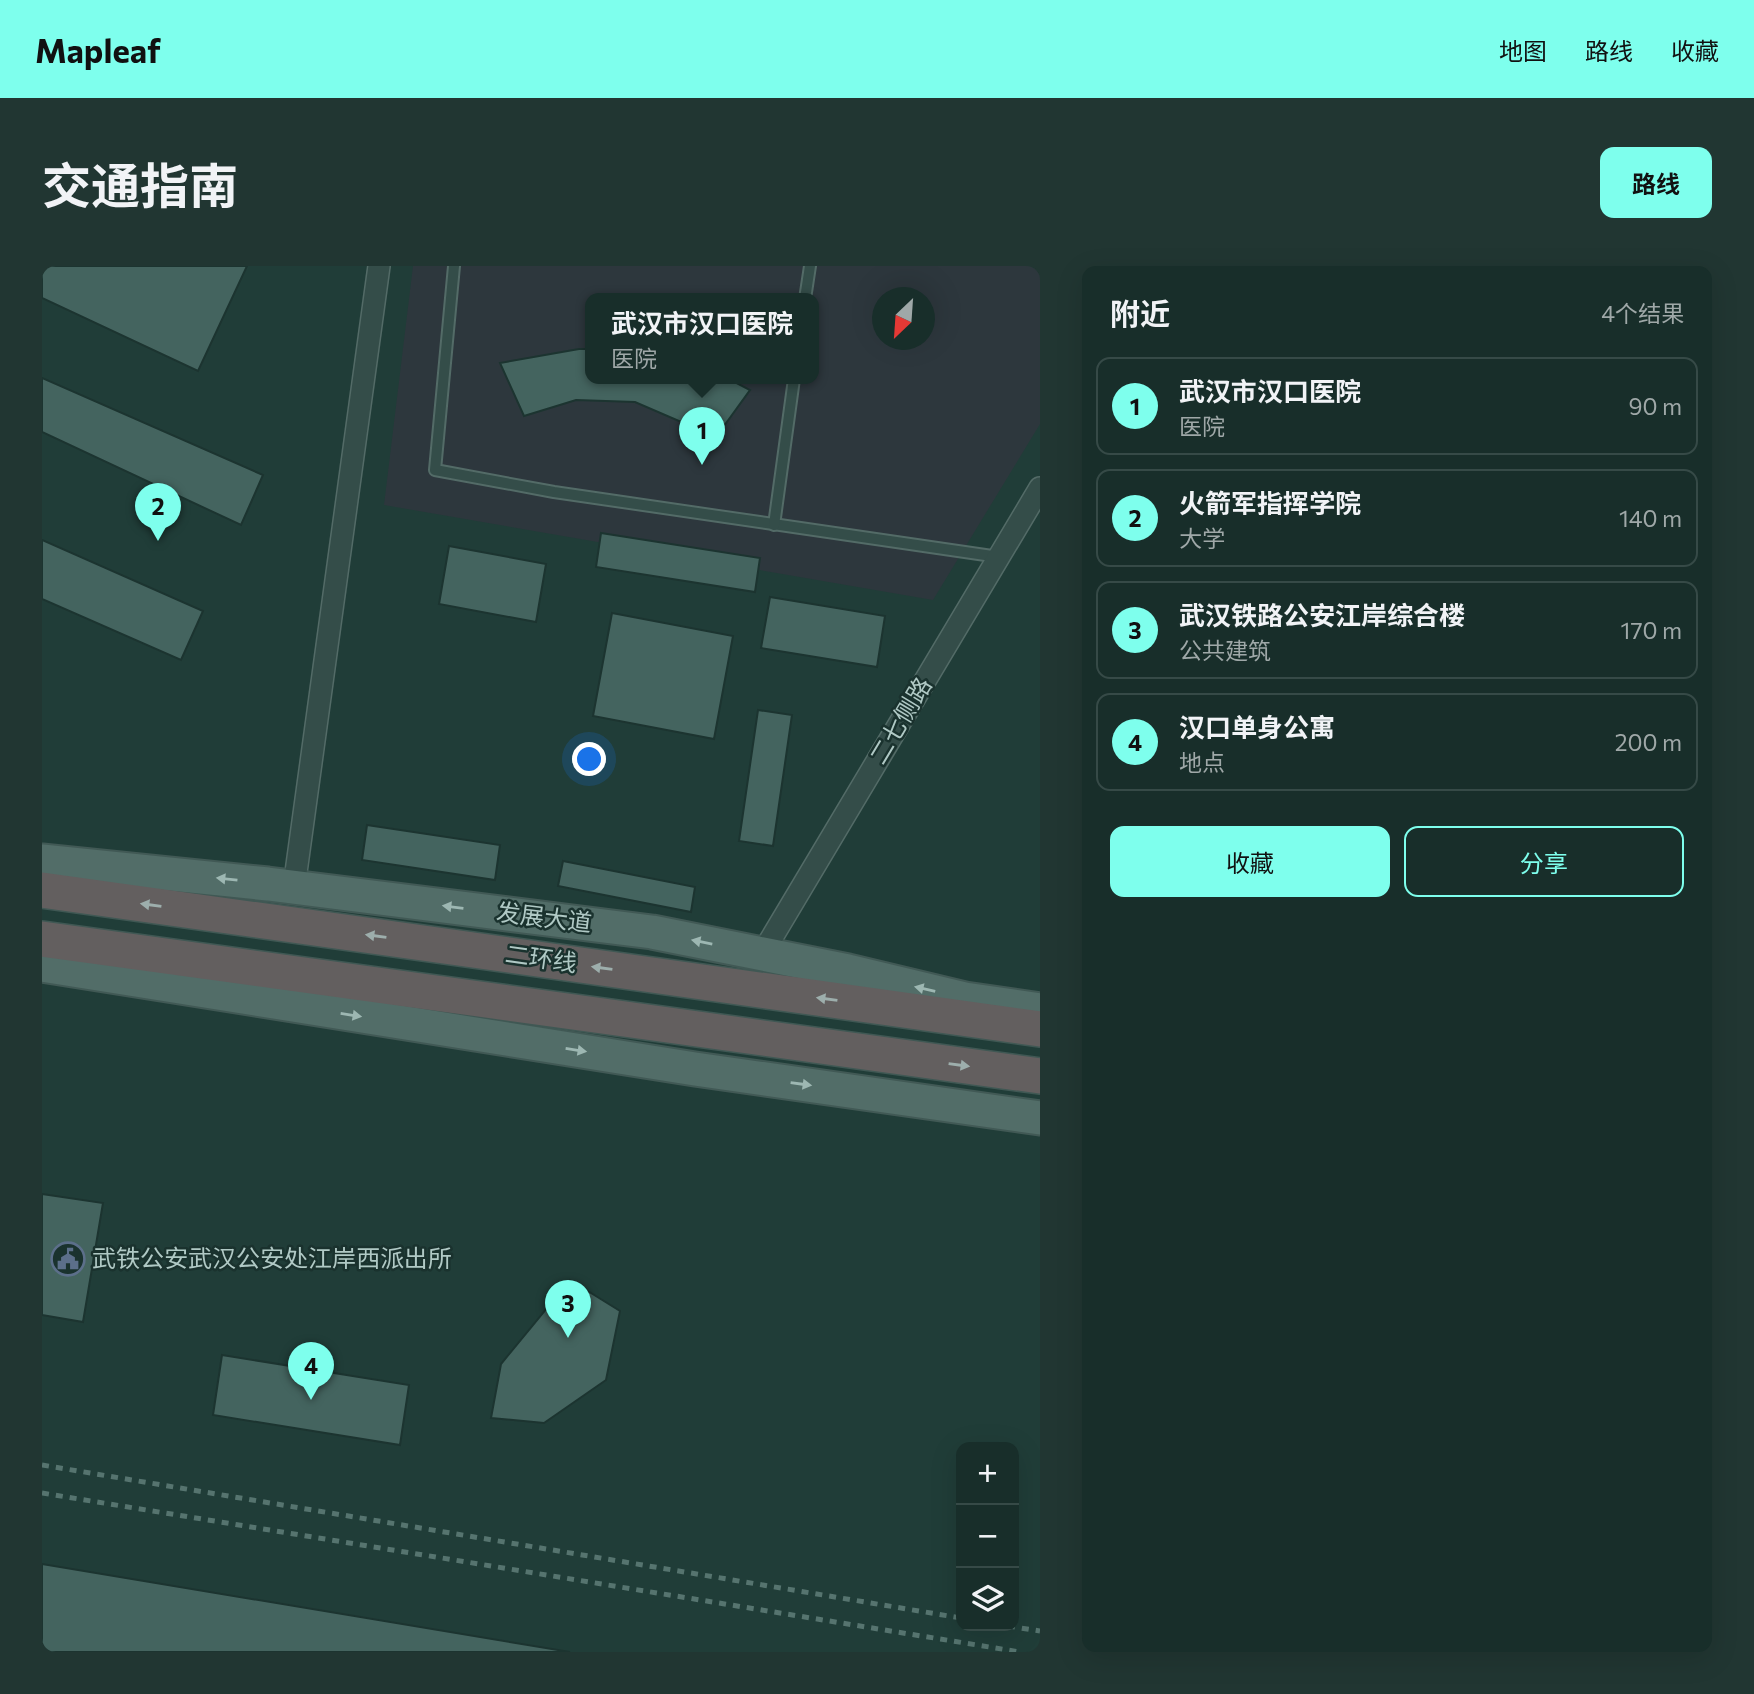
<!DOCTYPE html>
<html lang="zh">
<meta charset="utf-8">
<style>
body{margin:0;font-family:Commissioner,"Noto Sans SC",sans-serif;background:#213632;color:#f1f3f6}
.controls{position:absolute;right:21px;bottom:21px;display:grid;overflow:hidden;border-radius:14px;box-shadow:0 7px 28px #0002}
.controls button{width:63px;height:63px;display:grid;place-items:center;padding:0;border:0;border-bottom:2px solid #364a47;background:#182e2a;color:#f1f3f6;font:35px sans-serif}
.compass{position:absolute;left:830px;top:21px;width:63px;height:63px;border-radius:50%;background:#182e2a;box-shadow:0 7px 28px #0002;rotate:205deg}
.you{position:absolute;left:548px;top:494px;width:24px;height:24px;margin:-18px;border:5px solid #fff;border-radius:50%;background:#1a73e8;box-shadow:0 0 0 10px #1a73e833}
.badge{display:grid;place-items:center;width:46px;height:46px;border-radius:50%;background:#7effed;color:#111;font-size:23px;font-weight:700}
.pin{position:absolute;translate:-50% -58px;filter:drop-shadow(0 2px 4px #0008)}
.pin::after{content:'';position:absolute;top:37px;width:24px;height:21px;background:inherit;clip-path:polygon(0 0,100% 0,50% 100%)}
.popup{position:absolute;left:543px;top:27px;width:234px;height:91px;box-sizing:border-box;display:grid;place-content:center;border-radius:14px;background:#182e2a;filter:drop-shadow(0 2px 5px #0005);font-size:23px;white-space:nowrap;color:#9fa8a8}
.popup b{font-size:26px;color:#f1f3f6}
.popup::after{content:'';position:absolute;left:50%;top:100%;margin-left:-14px;border:14px solid transparent;border-top-color:#182e2a}
.list{margin:0;padding:0;list-style:none}
h2{display:flex;justify-content:space-between;align-items:center;height:91px;margin:0;padding:0 28px;font-size:30px}
h2 small{font-size:23px;font-weight:400;color:#9fa8a8}
.list li{display:grid;grid-template-columns:46px 1fr auto;gap:21px;align-items:center;box-sizing:border-box;height:98px;margin:0 14px 14px;padding:0 14px;border:2px solid #364a47;border-radius:14px}
.list b{display:block;font-size:26px;white-space:nowrap}
.list p{margin:0;font-size:23px;white-space:nowrap;color:#9fa8a8}
.list em{font-size:23px;font-style:normal;color:#9fa8a8}
.actions{display:flex;gap:14px;padding:21px 28px}
.actions a{flex:1;padding:16px 0;border:2px solid #7effed;border-radius:14px;text-align:center;font-size:24px;color:#7effed}
.actions .main{background:#7effed;color:#111}
.icon{flex:none;width:38px;height:38px;fill:none;stroke:currentColor;stroke-width:2;stroke-linecap:round;stroke-linejoin:round}
.map{position:relative;flex:none;width:998px;height:1386px;overflow:hidden;border-radius:14px}
header{display:flex;align-items:center;gap:42px;box-sizing:border-box;height:98px;padding:0 35px;background:#7effed;color:#111}
header strong{font-size:33px}
nav{display:flex;gap:38px;margin-inline-start:auto;font-size:24px}
.intro{display:flex;align-items:center;justify-content:space-between;box-sizing:border-box;height:168px;padding:0 42px}
h1{margin:0;font-size:49px}
.button{padding:18px 32px;border-radius:14px;background:#7effed;color:#111;font-size:24px;font-weight:700}
main{display:flex;gap:42px;padding:0 42px}
aside{flex:1;background:#182e2a;border-radius:14px;box-shadow:0 7px 28px #0002}
.map>svg:first-child{display:block}
</style>
<header>
<strong>Mapleaf</strong>
<nav><a>地图</a><a>路线</a><a>收藏</a></nav>
</header>
<div class="intro"><h1>交通指南</h1><a class="button">路线</a></div>
<main>
<div class="map">
<svg width="998" height="1386" viewBox="0 0 998 1386">
<rect width="100%" height="100%" fill="#203d38"/>
<path fill="#2d373d" fill-rule="evenodd" d="M371,0H998V158L891,334L342,239ZM841,32H883V74H841ZM548,33H772V113H548Z"/>
<g fill="#44645f" stroke="#1c3430" stroke-width="2">
<path d="M0,0H205L156,105L0,32Z"/>
<path d="M537,83H548V113H687L708,124L674,171L593,136L534,134L482,150L458,97Z"/>
<path d="M0,112L221,209L199,259L0,166Z"/>
<path d="M559,267L718,292L713,326L554,301Z"/>
<path d="M0,274L161,345L139,394L0,333Z"/>
<path d="M407,280L504,298L494,356L397,338Z"/>
<path d="M728,331L843,350L835,401L719,382Z"/>
<path d="M570,347L691,370L672,473L551,450Z"/>
<path d="M716,444L750,449L731,580L697,575Z"/>
<path d="M325,559L458,579L453,614L320,594Z"/>
<path d="M521,595L653,621L649,646L516,620Z"/>
<path d="M0,928L61,937L41,1056L0,1049Z"/>
<path d="M528,1014L578,1045L564,1114L502,1157L449,1152L459,1098Z"/>
<path d="M180,1089L367,1119L358,1179L171,1149Z"/>
<path d="M0,1298L528,1386H0Z"/>
</g>
<g fill="none" stroke-linecap="round" stroke-linejoin="round">
<defs>
<g id="service">
<path d="M412,0L393,204L512,226L957,291"/>
<path d="M763,33L768,0"/>
<path d="M732,259L752,113"/>
</g>
<g id="minor">
<path d="M252,621L337,0"/>
<path d="M720,688L998,222"/>
</g>
<g id="primary">
<path d="M0,595L226,618L610,666L806,705L923,733L998,744"/>
<path d="M0,699L653,803L998,852"/>
</g>
<g id="trunk">
<path d="M0,624L998,763"/>
<path d="M0,673L998,810"/>
</g>
</defs>
<use href="#service" stroke="#536b67" stroke-width="14"/>
<use href="#minor" stroke="#536b67" stroke-width="24"/>
<use href="#primary" stroke="#415955" stroke-width="37"/>
<use href="#trunk" stroke="#405854" stroke-width="38"/>
<use href="#service" stroke="#344d49" stroke-width="10"/>
<use href="#minor" stroke="#344d49" stroke-width="21"/>
<use href="#primary" stroke="#526d68" stroke-width="33"/>
<use href="#trunk" stroke="#635f5f" stroke-width="35"/>
<g stroke="#56746f" stroke-width="5" stroke-dasharray="7 7" stroke-linecap="butt">
<path d="M0,1199L919,1352"/>
<path d="M0,1227L978,1386"/>
<path d="M966,1360L998,1365"/>
</g>
</g>
<defs><path id="oneway-solid" d="M-6-.8H1V-3.2L6.5 0L1 3.2V.8H-6Z" transform="scale(1.75)"/></defs>
<g fill="#9db7b2">
<use href="#oneway-solid" transform="translate(185 613) rotate(-174)"/>
<use href="#oneway-solid" transform="translate(411 641) rotate(-173)"/>
<use href="#oneway-solid" transform="translate(660 676) rotate(-169)"/>
<use href="#oneway-solid" transform="translate(883 723) rotate(-167)"/>
<use href="#oneway-solid" transform="translate(309 749) rotate(9)"/>
<use href="#oneway-solid" transform="translate(534 784) rotate(9)"/>
<use href="#oneway-solid" transform="translate(759 818) rotate(8)"/>
</g>
<g fill="#9daeac">
<use href="#oneway-solid" transform="translate(109 639) rotate(-172)"/>
<use href="#oneway-solid" transform="translate(334 670) rotate(-172)"/>
<use href="#oneway-solid" transform="translate(560 702) rotate(-172)"/>
<use href="#oneway-solid" transform="translate(785 733) rotate(-172)"/>
<use href="#oneway-solid" transform="translate(917 799) rotate(8)"/>
</g>
<defs>
<symbol id="civic-ring" viewBox="-11 -11 22 22"><circle r="9.5" fill="#1a322e" stroke="#5c6f8a" stroke-width="1.5"/><path d="M-.6-6.5H3V-4.5H.6V-3L4-1V1h2V6H-6V1h2V-1L-.6-3ZM-1.2 2.5V6h2.4V2.5Z" fill="#5c6f8a"/></symbol>
</defs>
<g fill-rule="evenodd">
<use href="#civic-ring" x="7" y="974" width="38" height="38"/>
</g>
<g text-anchor="middle" stroke-width="5" stroke-linejoin="round" paint-order="stroke">
<g font-size="24" fill="#b0c9c5" stroke="#1a322e">
<text transform="translate(859 455) rotate(-59)" y="8">二七侧路</text>
<text transform="translate(502 652) rotate(7)" y="8">发展大道</text>
<text transform="translate(499 693) rotate(8)" y="8">二环线</text>
</g>
<g font-size="24" fill="#b0c9c5" stroke="#1a322e" text-anchor="start">
<text x="50" y="1001">武铁公安武汉公安处江岸西派出所</text>
</g>
</g>
</svg>
<div class="controls">
<button>+</button>
<button>−</button>
<button><svg class="icon" aria-label="layers" viewBox="0 0 24 24"><path d="M12 4l9 5-9 5-9-5zM3 14l9 5 9-5"/></svg></button>
</div>
<svg class="compass" viewBox="-18 -18 36 36"><path d="M0-13l5 13h-10z" fill="#e53935"/><path d="M0 13l5-13h-10z" fill="#9fa8a8"/></svg>
<div class="you"></div>
<div class="pin badge" style="left:660px;top:199px">1</div>
<div class="popup"><b>武汉市汉口医院</b>医院</div>
<div class="pin badge" style="left:116px;top:275px">2</div>
<div class="pin badge" style="left:526px;top:1072px">3</div>
<div class="pin badge" style="left:269px;top:1134px">4</div>
</div>
<aside>
<h2>附近<small>4个结果</small></h2>
<ul class="list">
<li><span class="badge">1</span><div><b>武汉市汉口医院</b><p>医院</p></div><em>90 m</em></li>
<li><span class="badge">2</span><div><b>火箭军指挥学院</b><p>大学</p></div><em>140 m</em></li>
<li><span class="badge">3</span><div><b>武汉铁路公安江岸综合楼</b><p>公共建筑</p></div><em>170 m</em></li>
<li><span class="badge">4</span><div><b>汉口单身公寓</b><p>地点</p></div><em>200 m</em></li>
</ul>
<div class="actions"><a class="main">收藏</a><a>分享</a></div>
</aside>
</main>
